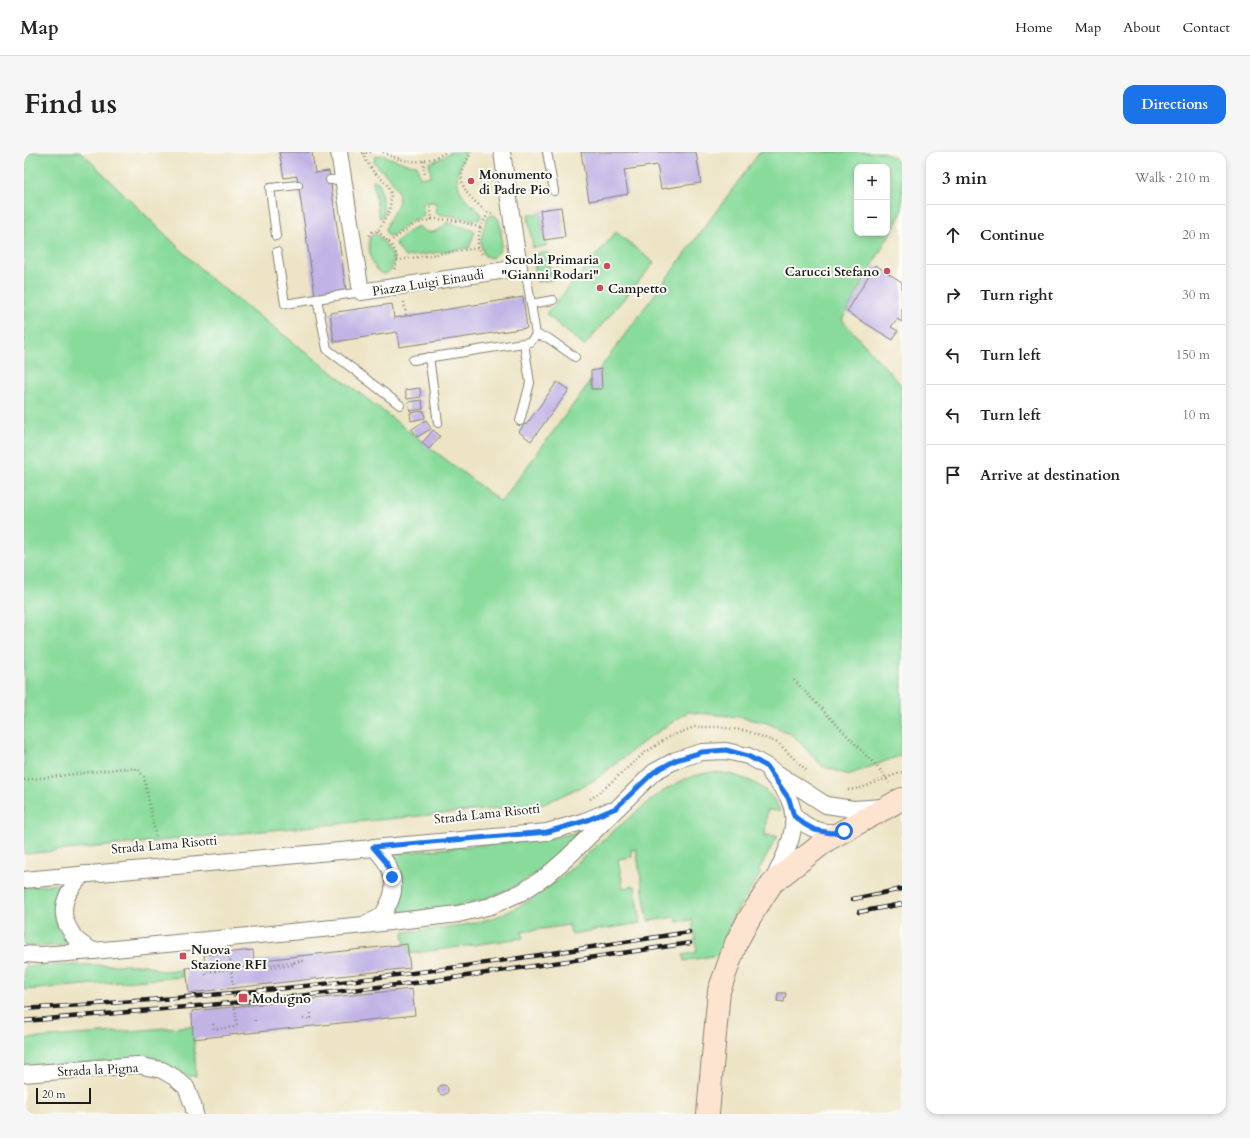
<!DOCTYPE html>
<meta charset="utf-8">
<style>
body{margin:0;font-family:Cardo,serif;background:#f6f6f6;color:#222}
.controls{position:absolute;right:12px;top:12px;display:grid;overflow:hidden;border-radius:8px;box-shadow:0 2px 6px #0003}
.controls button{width:36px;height:36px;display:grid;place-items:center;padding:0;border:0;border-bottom:1px solid #e0e0e0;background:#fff;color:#222;font:20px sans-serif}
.scale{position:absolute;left:12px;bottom:10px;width:55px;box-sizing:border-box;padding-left:4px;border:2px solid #1c1c1c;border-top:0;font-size:11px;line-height:14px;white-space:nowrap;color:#1c1c1c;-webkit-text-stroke:3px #fdfcf7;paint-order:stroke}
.stop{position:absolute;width:12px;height:12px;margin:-9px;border:3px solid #1a73e8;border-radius:50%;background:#fff}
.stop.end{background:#1a73e8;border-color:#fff;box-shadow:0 1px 4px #0008}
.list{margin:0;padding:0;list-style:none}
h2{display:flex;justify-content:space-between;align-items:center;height:52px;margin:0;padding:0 16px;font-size:17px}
h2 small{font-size:13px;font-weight:400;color:#767676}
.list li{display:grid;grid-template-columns:26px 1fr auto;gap:12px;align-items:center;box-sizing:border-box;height:60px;padding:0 16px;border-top:1px solid #e0e0e0}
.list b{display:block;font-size:15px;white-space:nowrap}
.list em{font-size:13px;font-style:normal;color:#767676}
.icon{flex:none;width:22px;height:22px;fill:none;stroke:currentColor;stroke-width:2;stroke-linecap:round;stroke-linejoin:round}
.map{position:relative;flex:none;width:878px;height:962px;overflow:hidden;border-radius:12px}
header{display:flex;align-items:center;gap:24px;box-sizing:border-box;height:56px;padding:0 20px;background:#fff;border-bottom:1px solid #e0e0e0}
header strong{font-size:19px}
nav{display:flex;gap:22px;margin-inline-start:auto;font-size:14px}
.intro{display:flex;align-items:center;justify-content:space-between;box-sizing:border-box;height:96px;padding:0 24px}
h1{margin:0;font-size:28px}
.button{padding:10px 18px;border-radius:12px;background:#1a73e8;color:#fff;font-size:14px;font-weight:700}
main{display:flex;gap:24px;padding:0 24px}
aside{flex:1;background:#fff;border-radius:12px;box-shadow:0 2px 6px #0003}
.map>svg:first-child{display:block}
</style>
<header>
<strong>Map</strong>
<nav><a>Home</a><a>Map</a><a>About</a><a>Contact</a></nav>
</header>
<div class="intro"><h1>Find us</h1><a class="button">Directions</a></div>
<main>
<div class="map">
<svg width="878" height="962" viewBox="0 0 878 962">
<rect width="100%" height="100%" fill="#fdfcf7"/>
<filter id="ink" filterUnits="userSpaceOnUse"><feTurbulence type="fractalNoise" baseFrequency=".025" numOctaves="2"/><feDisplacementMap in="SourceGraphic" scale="8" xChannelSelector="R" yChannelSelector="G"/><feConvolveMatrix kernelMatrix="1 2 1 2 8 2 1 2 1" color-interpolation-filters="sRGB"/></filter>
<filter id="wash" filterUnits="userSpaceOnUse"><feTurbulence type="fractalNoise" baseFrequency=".012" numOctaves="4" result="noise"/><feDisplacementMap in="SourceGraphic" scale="16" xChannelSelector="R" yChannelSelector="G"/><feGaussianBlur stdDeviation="0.9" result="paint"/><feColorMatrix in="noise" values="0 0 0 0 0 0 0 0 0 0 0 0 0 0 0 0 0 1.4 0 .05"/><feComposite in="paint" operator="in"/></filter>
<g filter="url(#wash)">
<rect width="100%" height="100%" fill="#ede4c5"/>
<g fill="#89db9b" stroke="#527c5c" fill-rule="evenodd">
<path d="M0,0H57L187,127L477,350L736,0H860L878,12V60L818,168L878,234V603L824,623L798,614L769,583L743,571L715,565L664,560L626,585L569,629L520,652L0,702ZM833,15H863V81H833Z"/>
<path d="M426,0H442C432,22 427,34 448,53C452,57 456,59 457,64L455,68L413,62L411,50H399L400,64L387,69L367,84L363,83L361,77C365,68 370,60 374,52C379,36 362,22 352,13L350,10L351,5L358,3L383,12L393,13L396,26L407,24L405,11L418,6Z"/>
<path d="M350,28L355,31L360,59L359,65L356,66L355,65L349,29Z"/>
<path d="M516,61L520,88H521L523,94L509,96L504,63Z"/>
<path d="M466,63L472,64C476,68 476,73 477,79C478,90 479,101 467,106L461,104C453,90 459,79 464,65Z"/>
<path d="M423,70L451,79L445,96L381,105L371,91L381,82L395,74C403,85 416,80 423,70Z"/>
<path d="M592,80L630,111L560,194L522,162Z"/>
<path d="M350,82L355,84L369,103L368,117C353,136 340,96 347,84Z"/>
<path d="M524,100L528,128L513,130L509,102Z"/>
<path d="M688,620C713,621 746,632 756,659L743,658L741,683L754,684L734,719L737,721L709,765L694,803L660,809L659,803L673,800L668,768L653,770L652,765L624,769L612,697L607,698L608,705L594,707L599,736L611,734L617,771L547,782L545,773L498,780L499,786L384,802L383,793H381L379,780C409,777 440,775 469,766C512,751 542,721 575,691C591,678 606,665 622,652C644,635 660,624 688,620Z"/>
<path d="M553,680L556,684C540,697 526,711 509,723C468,752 421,758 372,762L371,760C380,740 380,720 365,702L530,686Z"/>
<path d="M36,732L37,733C28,753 28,773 43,791L42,794H0V735Z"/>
<path d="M42,813H122L137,819L158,818V825L0,838V814Z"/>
<path d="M169,874L172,924H163L137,910L124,907L0,915V887Z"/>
</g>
<g id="blocks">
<g fill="#c1b4e5">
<path d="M255,0H288L291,21L305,19L322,138L291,143L273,24L260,26Z"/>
<path d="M557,0H672L677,31L637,37L633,13L600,18L604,42L565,49Z"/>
<path d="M537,55L541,85L520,88L516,58Z"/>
<path d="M851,113L878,130V170L873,167L867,175L874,179L869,188L823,160Z"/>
<path d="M499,145L503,176L375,195L373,180L310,190L306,161L368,152L370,166Z"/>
<path d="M577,217L578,237H567V219Z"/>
<path d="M533,230L545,238L507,289L495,280L500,272L502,273Z"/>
<path d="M396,236L397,245L383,247L381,238Z"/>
<path d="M398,248L399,257L386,259L384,250Z"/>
<path d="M400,259L401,266L387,269L386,261Z"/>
<path d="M402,268L407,277L393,285L388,277Z"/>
<path d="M409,278L416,284L405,297L398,291Z"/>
<path d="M383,792L386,816L165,841L162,816L181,814L180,803L229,798L230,809Z"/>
<path d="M388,837L391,863L169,887L168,859Z"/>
<path d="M754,841H762L760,850L753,849Z"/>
<circle cx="419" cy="938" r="5"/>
</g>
</g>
</g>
<g filter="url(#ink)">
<use href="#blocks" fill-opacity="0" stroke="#848070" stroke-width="1"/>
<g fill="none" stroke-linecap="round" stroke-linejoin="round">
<defs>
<g id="lane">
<path d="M523,0L530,39"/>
<path d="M306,28L320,27"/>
<path d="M252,84L246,36L274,33"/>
<path d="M253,100L261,152L337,140"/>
<path d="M293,147L303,197L376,253"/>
<path d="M507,152L529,148"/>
<path d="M512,183L524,186L551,205"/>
<path d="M405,205L414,271"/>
<path d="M389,208L506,190L512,183L503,127L495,116"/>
<path d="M496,269L506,231L500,191"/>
</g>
<g id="street">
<path d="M315,0L337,140L495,116L478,0"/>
<path d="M747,622C753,630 761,638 765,647C778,675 760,705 748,730"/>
<path d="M770,664C785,677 799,683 818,679"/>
<path d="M60,722C44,737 32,757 46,778C48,781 50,786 53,788C57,792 64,796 69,799"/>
<path d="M0,728L523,680L561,669L585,659"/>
<path d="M343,771C348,769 354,767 357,764C360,762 362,757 364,753C376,732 366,711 349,695"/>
<path d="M0,802L17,803L69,799L340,773L434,762L467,754L498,740L521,725L544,705L630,620L652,608L678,600L702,599L724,604L742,614L802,653L829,657L859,655"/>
<path d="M0,922L113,913L138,918L150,925L162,935L169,953L171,962"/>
</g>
<g id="secondary">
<path d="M748,731L803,688L878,647"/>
<path d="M684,962L687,926"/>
</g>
</defs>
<use href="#lane" stroke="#848070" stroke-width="10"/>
<use href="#street" stroke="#848070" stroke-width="18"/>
<use href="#secondary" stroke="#848070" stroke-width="24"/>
<g stroke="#848070" stroke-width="2.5" stroke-dasharray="1 3" stroke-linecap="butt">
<path d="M338,0L344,1L347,0"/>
<path d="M359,0C381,12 400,13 422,0"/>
<path d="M448,0C433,22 434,36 455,53C460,58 463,61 471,62"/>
<path d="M340,1L342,9L349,19L362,31L367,41L366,58L354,79L348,80L345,84"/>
<path d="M399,9L401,23"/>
<path d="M408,67C425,67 440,69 456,76"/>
<path d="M354,79C361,87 374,97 373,109C373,112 371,115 370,118"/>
<path d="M365,90L391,72L408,67L406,52"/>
<path d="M454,96C453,82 457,73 464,62"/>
<path d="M373,108L454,96L459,104"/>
<path d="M380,150L382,163"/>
<path d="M770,528L858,620L865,631"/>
<path d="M0,628L101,616L114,617L120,625L132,686"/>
<path d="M824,638L837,636L878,620"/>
<path d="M566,647L574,642L619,602L645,585L670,575H695L723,579L754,591L783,619"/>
<path d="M202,802L206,806L207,816"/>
<path d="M270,810L278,809V813"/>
<path d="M182,823V820L270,810V813L217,819"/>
<path d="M279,867L287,866V861"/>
<path d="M231,868V870"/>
<path d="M189,872L190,877L213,875"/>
</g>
<use href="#lane" stroke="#fff" stroke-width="8"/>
<use href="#street" stroke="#fff" stroke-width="16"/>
<use href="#secondary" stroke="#fde4d1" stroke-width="22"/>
<defs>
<g id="rail">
<path d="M829,747L878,737"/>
<path d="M835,760L878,752"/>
<path d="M0,857C87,851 175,845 262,836C397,822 531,801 665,780"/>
<path d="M0,869L220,850L408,829L666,791"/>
</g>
</defs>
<use href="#rail" stroke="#1c1c1c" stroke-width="4.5"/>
<use href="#rail" stroke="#fdfcf7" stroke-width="3" stroke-dasharray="9" stroke-linecap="butt"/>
<defs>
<path id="secondary-bridge" d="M687,926L695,839L712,791L726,765L748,731"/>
</defs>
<use href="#secondary-bridge" stroke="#848070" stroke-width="24" stroke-linecap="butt"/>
<path stroke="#848070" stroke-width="2.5" stroke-dasharray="1 3" stroke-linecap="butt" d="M207,816L213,875"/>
<use href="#secondary-bridge" stroke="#fde4d1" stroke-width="22"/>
</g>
</g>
<g fill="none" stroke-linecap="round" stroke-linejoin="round" filter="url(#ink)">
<path stroke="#1a73e8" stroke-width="5" d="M368,725L362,710L349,695L523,680L561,669L592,656L630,620L652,608L678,600L702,598L724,604L742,614L765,647L770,664L780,672L791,678L807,681L820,679"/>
</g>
<g fill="#d1495b" stroke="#fdfcf7" stroke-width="1.5">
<circle cx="447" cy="29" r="4"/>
<circle cx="583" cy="114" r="4"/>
<circle cx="863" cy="119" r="4"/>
<circle cx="576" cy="136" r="4"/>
<rect x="155" y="800" width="8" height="8" rx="2"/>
<rect x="214" y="841" width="10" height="10" rx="2"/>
</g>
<g text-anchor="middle" stroke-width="4" stroke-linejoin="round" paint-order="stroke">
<g font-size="13" font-weight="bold" fill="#1c1c1c" stroke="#fdfcf7" text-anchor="start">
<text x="455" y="27">Monumento<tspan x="455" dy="15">di Padre Pio</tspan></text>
<text x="575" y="112" text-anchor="end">Scuola Primaria<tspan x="575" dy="15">"Gianni Rodari"</tspan></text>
<text x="855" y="124" text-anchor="end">Carucci Stefano</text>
<text x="584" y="141">Campetto</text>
<text x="167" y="802">Nuova<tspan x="167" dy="15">Stazione RFI</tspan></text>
<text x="228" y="851">Modugno</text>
</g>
<g font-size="13" fill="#1c1c1c" stroke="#fdfcf7">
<text transform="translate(404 130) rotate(-9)" y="5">Piazza Luigi Einaudi</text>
<text transform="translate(463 661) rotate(-6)" y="5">Strada Lama Risotti</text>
<text transform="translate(140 692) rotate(-5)" y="5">Strada Lama Risotti</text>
<text transform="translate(74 917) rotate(-3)" y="5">Strada la Pigna</text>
</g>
</g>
</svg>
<div class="controls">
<button>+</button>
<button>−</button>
</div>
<div class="scale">20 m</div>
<div class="stop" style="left:820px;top:679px"></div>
<div class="stop end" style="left:368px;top:725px"></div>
</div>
<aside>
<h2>3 min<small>Walk · 210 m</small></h2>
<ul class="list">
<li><svg class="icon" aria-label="ahead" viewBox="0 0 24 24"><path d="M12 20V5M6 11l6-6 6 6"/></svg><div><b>Continue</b></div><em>20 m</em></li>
<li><svg class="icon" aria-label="right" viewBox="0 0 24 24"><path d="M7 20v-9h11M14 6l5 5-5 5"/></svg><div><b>Turn right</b></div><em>30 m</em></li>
<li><svg class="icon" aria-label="left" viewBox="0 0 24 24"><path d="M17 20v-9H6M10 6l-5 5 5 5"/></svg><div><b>Turn left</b></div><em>150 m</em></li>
<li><svg class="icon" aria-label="left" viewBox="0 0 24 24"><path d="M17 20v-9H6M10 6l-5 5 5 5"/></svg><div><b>Turn left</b></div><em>10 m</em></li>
<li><svg class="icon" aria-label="arrive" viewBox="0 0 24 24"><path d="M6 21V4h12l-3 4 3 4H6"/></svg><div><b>Arrive at destination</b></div></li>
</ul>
</aside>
</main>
